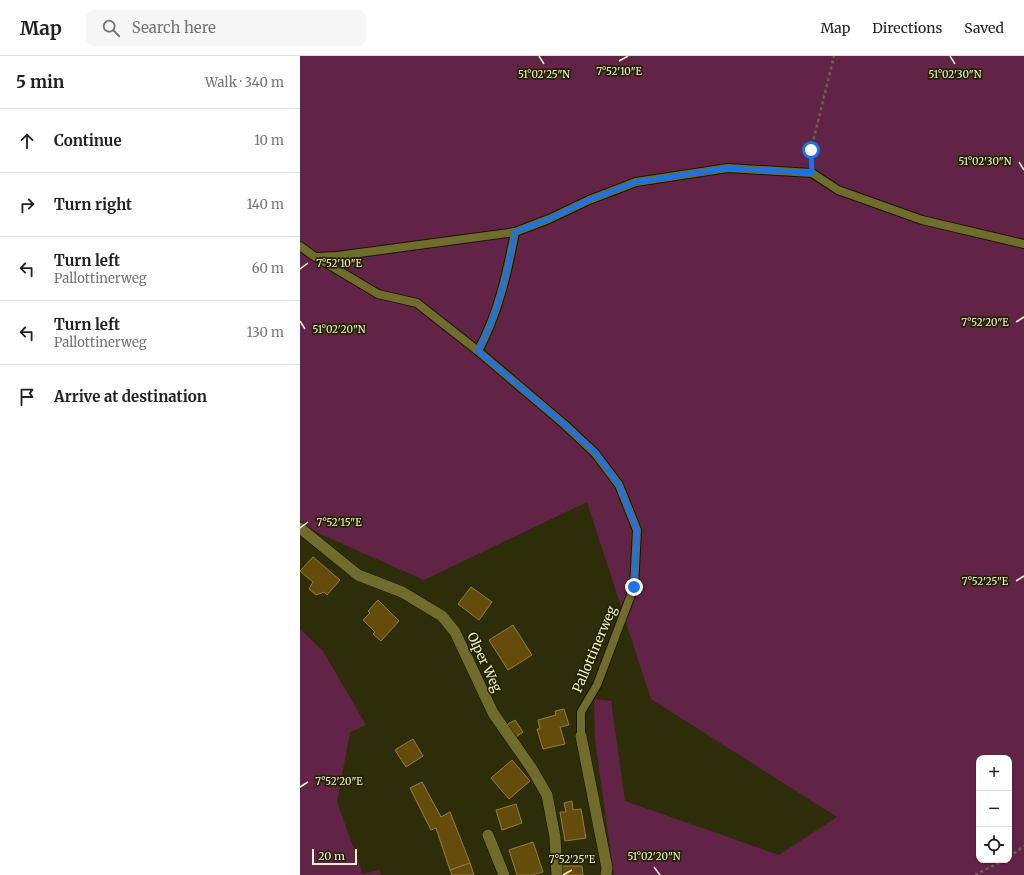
<!DOCTYPE html>
<meta charset="utf-8">
<style>
body{margin:0;font-family:Merriweather,serif;background:#f6f6f6;color:#202124}
.controls{position:absolute;right:12px;bottom:12px;display:grid;overflow:hidden;border-radius:8px;box-shadow:0 1px 3px #0004}
.controls button{width:36px;height:36px;display:grid;place-items:center;padding:0;border:0;border-bottom:1px solid #e0e0e0;background:#fff;color:#202124;font:20px sans-serif}
.scale{position:absolute;left:12px;bottom:10px;width:45px;box-sizing:border-box;padding-left:4px;border:2px solid #f0f0cf;border-top:0;font-size:11px;line-height:14px;white-space:nowrap;color:#f0f0cf;-webkit-text-stroke:3px #242301;paint-order:stroke}
.stop{position:absolute;width:12px;height:12px;margin:-9px;border:3px solid #1a73e8;border-radius:50%;background:#fff}
.stop.end{background:#1a73e8;border-color:#fff;box-shadow:0 1px 4px #0008}
.list{margin:0;padding:0;list-style:none}
h2{display:flex;justify-content:space-between;align-items:center;height:52px;margin:0;padding:0 16px;font-size:17px}
h2 small{font-size:13px;font-weight:400;color:#757577}
.list li{display:grid;grid-template-columns:26px 1fr auto;gap:12px;align-items:center;box-sizing:border-box;height:64px;padding:0 16px;border-top:1px solid #e0e0e0}
.list b{display:block;font-size:15px;white-space:nowrap}
.list p{margin:0;font-size:13px;white-space:nowrap;color:#757577}
.list em{font-size:13px;font-style:normal;color:#757577}
.icon{flex:none;width:22px;height:22px;fill:none;stroke:currentColor;stroke-width:2;stroke-linecap:round;stroke-linejoin:round}
.map{position:relative;flex:none;width:724px;height:819px;overflow:hidden}
header{display:flex;align-items:center;gap:24px;box-sizing:border-box;height:56px;padding:0 20px;background:#fff;border-bottom:1px solid #e0e0e0}
header strong{font-size:19px}
nav{display:flex;gap:22px;margin-inline-start:auto;font-size:14px}
.search{width:280px;height:36px;background:#f6f6f6;display:flex;align-items:center;gap:10px;box-sizing:border-box;padding:0 14px;border-radius:8px;color:#757577;font-size:15px}
main{display:flex}
aside{flex:1;background:#fff}
.map>svg:first-child{display:block}
</style>
<header>
<strong>Map</strong>
<div class="search"><svg class="icon" aria-label="search" viewBox="0 0 24 24"><circle cx="10" cy="10" r="6"/><path d="M15 15l6 6"/></svg>Search here</div>
<nav><a>Map</a><a>Directions</a><a>Saved</a></nav>
</header>
<main>
<aside>
<h2>5 min<small>Walk · 340 m</small></h2>
<ul class="list">
<li><svg class="icon" aria-label="ahead" viewBox="0 0 24 24"><path d="M12 20V5M6 11l6-6 6 6"/></svg><div><b>Continue</b></div><em>10 m</em></li>
<li><svg class="icon" aria-label="right" viewBox="0 0 24 24"><path d="M7 20v-9h11M14 6l5 5-5 5"/></svg><div><b>Turn right</b></div><em>140 m</em></li>
<li><svg class="icon" aria-label="left" viewBox="0 0 24 24"><path d="M17 20v-9H6M10 6l-5 5 5 5"/></svg><div><b>Turn left</b><p>Pallottinerweg</p></div><em>60 m</em></li>
<li><svg class="icon" aria-label="left" viewBox="0 0 24 24"><path d="M17 20v-9H6M10 6l-5 5 5 5"/></svg><div><b>Turn left</b><p>Pallottinerweg</p></div><em>130 m</em></li>
<li><svg class="icon" aria-label="arrive" viewBox="0 0 24 24"><path d="M6 21V4h12l-3 4 3 4H6"/></svg><div><b>Arrive at destination</b></div></li>
</ul>
</aside>
<div class="map">
<svg width="724" height="819" viewBox="0 0 724 819">
<rect width="100%" height="100%" fill="#2e2d0a"/>
<g fill="#612447" fill-rule="evenodd">
<path d="M0,0H724V819H314L295,684L294,643L311,645L325,745L479,799L537,761L351,643L287,446L124,524L18,477L0,464ZM679,702H709V804H679Z"/>
<path d="M0,573L23,595L66,669L50,676L37,746L63,818L79,814L81,819H0Z"/>
</g>
<g fill="#644d0b" stroke="#967d3f">
<path d="M13,501L40,524L27,539L24,536L16,539L9,533L13,526L0,515Z"/>
<path d="M171,531L192,546L179,564L158,548Z"/>
<path d="M78,544L99,565L81,585L73,578L75,576L63,564L70,557L68,555Z"/>
<path d="M213,569L232,599L208,614L189,584Z"/>
<path d="M264,653L269,669L260,671L265,688L243,693L237,673H240L238,664L256,659L255,655Z"/>
<path d="M215,664L223,676L216,681L208,668Z"/>
<path d="M113,683L123,700L106,711L95,694Z"/>
<path d="M212,704L230,725L209,743L191,722Z"/>
<path d="M122,726L141,761L150,756L170,807L150,814L136,772L131,774L110,732Z"/>
<path d="M272,745L273,754L281,753L286,782L265,785L260,756H266L264,747Z"/>
<path d="M216,748L222,767L202,774L196,754Z"/>
<path d="M233,786L243,816L232,819H217L209,794Z"/>
<path d="M170,807L174,819H152L150,814Z"/>
<path d="M262,810H282L283,819H262Z"/>
</g>
<g fill="none" stroke-linecap="round" stroke-linejoin="round">
<defs>
<g id="service">
<path d="M0,190L15,201L37,200L215,176L249,163L289,144L336,126L428,112L512,117L538,134L622,164L724,188"/>
<path d="M16,201L78,238L117,247L178,295L264,368L295,397L319,429L337,474L334,531L297,629L281,656V680"/>
<path d="M178,295C198,258 207,218 215,176"/>
</g>
<g id="minor">
<path d="M0,472L58,519L102,536L142,560L155,576L193,657L232,713L247,739L255,781L257,819"/>
<path d="M281,680L307,812L306,819"/>
<path d="M188,779L204,819"/>
</g>
</defs>
<use href="#service" stroke="#151503" stroke-width="10"/>
<use href="#minor" stroke="#151503" stroke-width="12"/>
<g stroke="#696846" stroke-width="2.5" stroke-dasharray="3 3" stroke-linecap="butt">
<path d="M511,107V94L534,0"/>
<path d="M709,801L724,790"/>
<path d="M675,819L704,804"/>
</g>
<use href="#service" stroke="#6f6c2c" stroke-width="8"/>
<use href="#minor" stroke="#6f6c2c" stroke-width="11"/>
</g>
<g fill="none" stroke-linecap="round" stroke-linejoin="round">
<path stroke="#1a73e8" stroke-width="5" d="M334,531L337,474L319,429L295,396L264,368L178,295C198,258 207,218 215,176L249,163L289,144L336,126L428,112L512,117L511,94"/>
</g>
<path fill="none" stroke="#f0f0cf" stroke-width="1.5" d="M239,0L244,8M650,0L655,8M319,5L328,0M719,106L724,114M0,213L8,207M0,265L5,273M716,266L724,261M0,472L8,466M716,525L724,520M0,731L8,726M354,811L360,819M263,819L272,814"/>
<g text-anchor="middle" stroke-width="3.5" stroke-linejoin="round" paint-order="stroke">
<g font-size="13" fill="#f0f0cf" stroke="#242301">
<text transform="translate(294 593) rotate(-67)" y="5">Pallottinerweg</text>
<text transform="translate(185 606) rotate(65)" y="5">Olper Weg</text>
</g>
</g>
<g font-size="10" text-anchor="middle" fill="#f0f0cf" stroke="#242301" stroke-width="3.5" stroke-linejoin="round" paint-order="stroke">
<text x="319" y="19">7°52'10"E</text>
<text x="244" y="22">51°02'25"N</text>
<text x="655" y="22">51°02'30"N</text>
<text x="685" y="109">51°02'30"N</text>
<text x="39" y="211">7°52'10"E</text>
<text x="685" y="270">7°52'20"E</text>
<text x="39" y="277">51°02'20"N</text>
<text x="39" y="470">7°52'15"E</text>
<text x="685" y="529">7°52'25"E</text>
<text x="39" y="729">7°52'20"E</text>
<text x="354" y="804">51°02'20"N</text>
<text x="272" y="807">7°52'25"E</text>
</g>
</svg>
<div class="controls">
<button>+</button>
<button>−</button>
<button><svg class="icon" aria-label="locate" viewBox="0 0 24 24"><circle cx="12" cy="12" r="6"/><path d="M12 2v4M12 18v4M2 12h4M18 12h4"/></svg></button>
</div>
<div class="scale">20 m</div>
<div class="stop" style="left:511px;top:94px"></div>
<div class="stop end" style="left:334px;top:531px"></div>
</div>
</main>
